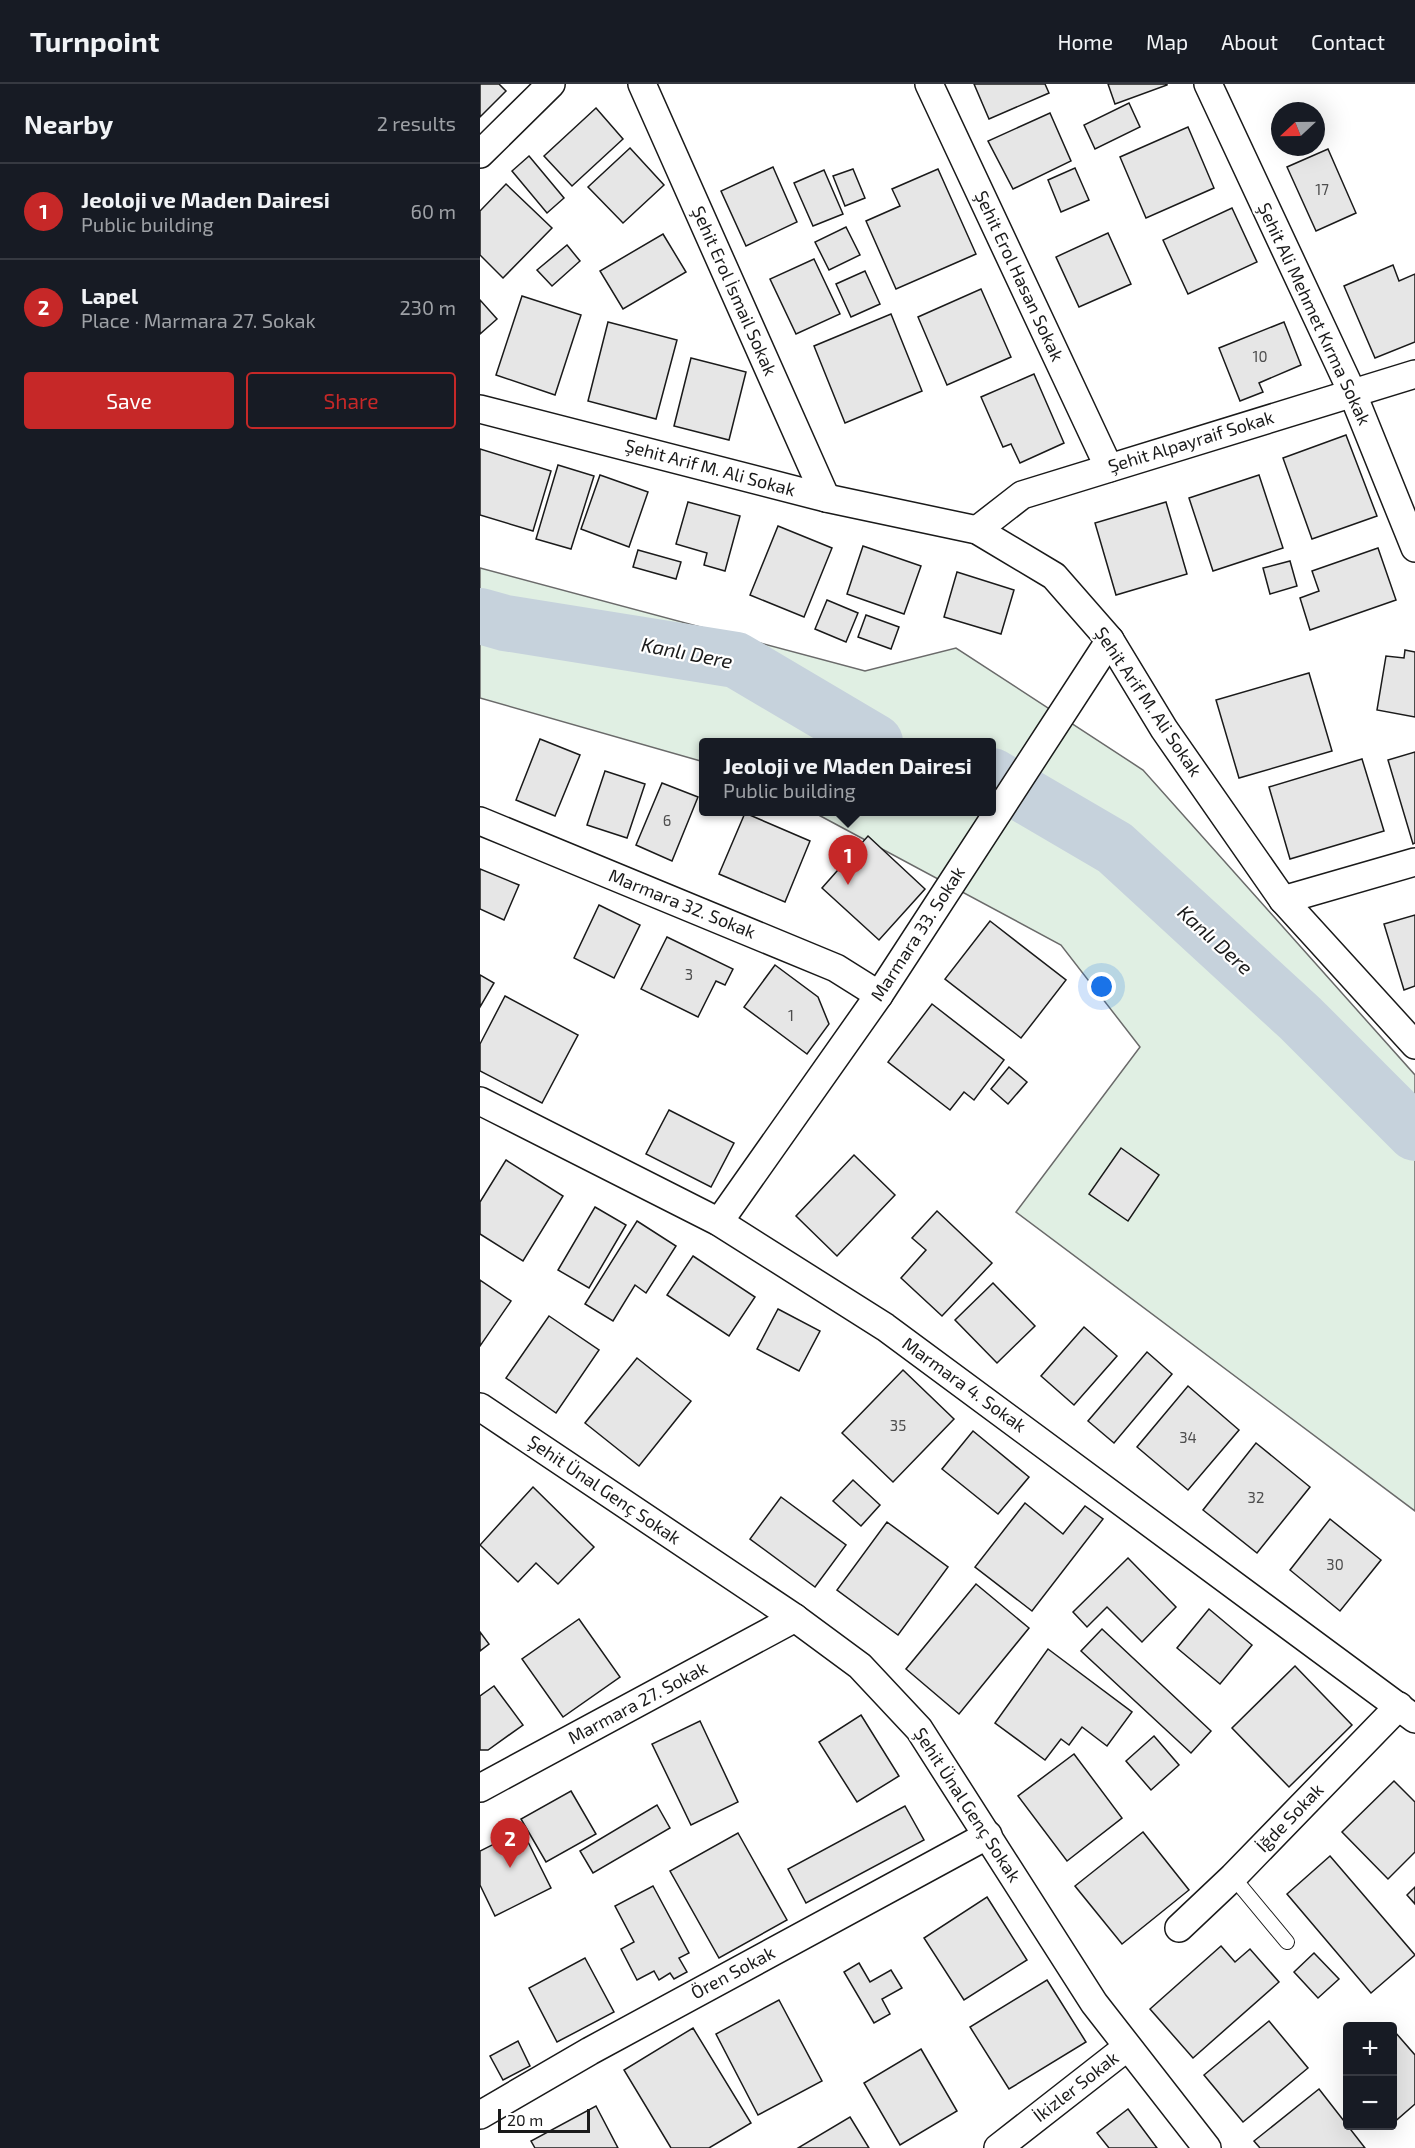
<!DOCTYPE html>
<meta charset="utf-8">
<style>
body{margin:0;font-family:"Exo 2",sans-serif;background:#20242c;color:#f1f3f6}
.controls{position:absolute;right:18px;bottom:18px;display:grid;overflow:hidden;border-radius:6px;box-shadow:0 6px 24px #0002}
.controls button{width:54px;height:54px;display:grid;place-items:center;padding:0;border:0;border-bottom:2px solid #363941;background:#171b24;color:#f1f3f6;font:30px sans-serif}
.compass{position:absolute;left:791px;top:18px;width:54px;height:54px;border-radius:50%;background:#171b24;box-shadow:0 6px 24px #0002;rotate:248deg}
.scale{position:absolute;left:18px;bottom:15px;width:92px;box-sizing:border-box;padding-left:6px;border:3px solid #1a1a1a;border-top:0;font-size:16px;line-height:21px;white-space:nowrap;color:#1a1a1a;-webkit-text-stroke:4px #fff;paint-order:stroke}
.you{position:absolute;left:622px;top:903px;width:21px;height:21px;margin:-15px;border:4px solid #fff;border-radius:50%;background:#1a73e8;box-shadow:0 0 0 9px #1a73e833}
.badge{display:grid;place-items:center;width:39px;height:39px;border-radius:50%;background:#c62828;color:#fff;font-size:20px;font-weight:700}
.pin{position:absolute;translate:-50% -50px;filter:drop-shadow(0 2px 3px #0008)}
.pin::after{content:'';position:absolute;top:32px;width:21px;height:18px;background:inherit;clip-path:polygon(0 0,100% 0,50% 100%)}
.popup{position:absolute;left:219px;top:654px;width:297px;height:78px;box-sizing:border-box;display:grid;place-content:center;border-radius:6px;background:#171b24;filter:drop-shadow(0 2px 4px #0005);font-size:20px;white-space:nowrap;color:#9ea1a6}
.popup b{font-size:22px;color:#f1f3f6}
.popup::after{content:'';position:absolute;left:50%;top:100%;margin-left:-12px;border:12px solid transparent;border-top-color:#171b24}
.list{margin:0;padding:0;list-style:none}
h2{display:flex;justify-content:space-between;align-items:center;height:78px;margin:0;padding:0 24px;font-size:26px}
h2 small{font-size:20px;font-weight:400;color:#9ea1a6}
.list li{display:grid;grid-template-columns:39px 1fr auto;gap:18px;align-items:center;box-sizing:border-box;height:96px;padding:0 24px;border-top:2px solid #363941}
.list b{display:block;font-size:22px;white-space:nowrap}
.list p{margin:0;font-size:20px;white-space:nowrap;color:#9ea1a6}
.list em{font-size:20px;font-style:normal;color:#9ea1a6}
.actions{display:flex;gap:12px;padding:18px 24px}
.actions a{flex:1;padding:14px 0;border:2px solid #c62828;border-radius:6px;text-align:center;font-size:21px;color:#c62828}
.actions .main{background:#c62828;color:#fff}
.map{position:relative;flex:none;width:935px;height:2064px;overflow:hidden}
header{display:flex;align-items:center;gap:36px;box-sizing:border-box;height:84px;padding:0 30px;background:#171b24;border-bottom:2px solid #363941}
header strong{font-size:28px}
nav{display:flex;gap:33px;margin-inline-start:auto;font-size:21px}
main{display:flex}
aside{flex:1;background:#171b24}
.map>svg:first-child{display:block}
</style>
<header>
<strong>Turnpoint</strong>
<nav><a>Home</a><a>Map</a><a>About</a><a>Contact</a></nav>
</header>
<main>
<aside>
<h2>Nearby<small>2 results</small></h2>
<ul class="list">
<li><span class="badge">1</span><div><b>Jeoloji ve Maden Dairesi</b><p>Public building</p></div><em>60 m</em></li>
<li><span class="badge">2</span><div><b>Lapel</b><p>Place · Marmara 27. Sokak</p></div><em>230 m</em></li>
</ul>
<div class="actions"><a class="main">Save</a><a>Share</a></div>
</aside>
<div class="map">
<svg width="935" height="2064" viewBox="0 0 935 2064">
<rect width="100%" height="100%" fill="#fff"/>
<path fill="#e0efe3" stroke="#6a6a6a" stroke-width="1.5" d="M0,484L385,587L476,564L663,686L935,991V1427L536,1128L660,963L581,861L333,728H512V658H224V678L0,614Z"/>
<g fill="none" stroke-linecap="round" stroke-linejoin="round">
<g stroke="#c6d2dc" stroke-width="56">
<path d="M0,532L25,539L256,576L395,658"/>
<path d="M512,692L635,764L820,934L935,1049"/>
</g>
</g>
<g fill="#e6e6e6" stroke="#1a1a1a" stroke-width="1.5">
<path d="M0,0H19L26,7L0,33Z"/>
<path d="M494,0H565L569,9L509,35Z"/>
<path d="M628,0H687V1L635,20Z"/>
<path d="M649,19L660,43L615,65L604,41Z"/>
<path d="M116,24L143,55L92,102L64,72Z"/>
<path d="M570,29L591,77L533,105L508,57Z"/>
<path d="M708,43L734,104L666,134L640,73Z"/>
<path d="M150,64L184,101L143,139L108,103Z"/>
<path d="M848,65L876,129L836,147L807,83Z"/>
<path d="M49,72L84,114L67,129L32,87Z"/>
<path d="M293,83L317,138L266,162L241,107Z"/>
<path d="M595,84L609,116L581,128L568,96Z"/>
<path d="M373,85L385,114L365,122L353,92Z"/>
<path d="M458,85L496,170L416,205L386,137L420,122L412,105Z"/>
<path d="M344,86L363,130L333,142L314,99Z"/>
<path d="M26,100L72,144L23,194L0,171V127Z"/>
<path d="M752,124L777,178L708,210L683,156Z"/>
<path d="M366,143L380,171L349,186L335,158Z"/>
<path d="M628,149L651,200L599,223L576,173Z"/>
<path d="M183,150L206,188L143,225L120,187Z"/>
<path d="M87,161L100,177L72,202L57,186Z"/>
<path d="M334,175L360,230L316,250L290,195Z"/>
<path d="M913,181L919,197L935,190V258L895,274L864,202Z"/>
<path d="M385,187L400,220L371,233L356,200Z"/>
<path d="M501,205L531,273L467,301L438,233Z"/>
<path d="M42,212L101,231L75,311L16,291Z"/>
<path d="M0,216L17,235L0,250Z"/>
<path d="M411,230L442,307L365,339L334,262Z"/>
<path d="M128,238L197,256L176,335L108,317Z"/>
<path d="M804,238L821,281L779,299L783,308L760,317L739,264Z"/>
<path d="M211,274L266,288L249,356L194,342Z"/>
<path d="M554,290L584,359L540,379L531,360L523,363L501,313Z"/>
<path d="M866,351L897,432L832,455L803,374Z"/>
<path d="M0,365L71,387L53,447L0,431Z"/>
<path d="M78,381L114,392L91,465L56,455Z"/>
<path d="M120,391L168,408L149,463L101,445Z"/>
<path d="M779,391L803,464L733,487L709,414Z"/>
<path d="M208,418L260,432L245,487L224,481L227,469L196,460Z"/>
<path d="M686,418L707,490L636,511L615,439Z"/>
<path d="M298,442L352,464L324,533L270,511Z"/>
<path d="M383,462L441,482L424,530L367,510Z"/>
<path d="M898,464L916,516L830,546L820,514L839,507L832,487Z"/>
<path d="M158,466L201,478L196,495L153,483Z"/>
<path d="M810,477L817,502L790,510L783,484Z"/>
<path d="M477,488L534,506L521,550L464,533Z"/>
<path d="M347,516L378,529L366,558L335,545Z"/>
<path d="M386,531L419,543L411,565L378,553Z"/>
<path d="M925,566L935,568V633L897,626L906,572L924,574Z"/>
<path d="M829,589L852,667L759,694L736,616Z"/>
<path d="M60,655L100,671L75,732L36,716Z"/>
<path d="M935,668V759L933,760L908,676Z"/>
<path d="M882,675L904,747L810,775L789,703Z"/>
<path d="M125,687L165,700L147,754L107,741Z"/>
<path d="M182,699L218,713L192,777L156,761Z"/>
<path d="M265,729L330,757L305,818L239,790Z"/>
<path d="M388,752L445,805L399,856L342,804Z"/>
<path d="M0,785L39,801L24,836L0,825Z"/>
<path d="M119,821L160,841L134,894L94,874Z"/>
<path d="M935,831V902L924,906L904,840Z"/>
<path d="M510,837L586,896L541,954L465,895Z"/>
<path d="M187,853L253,885L245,901L236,897L218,933L161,905Z"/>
<path d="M295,881L338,913L349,940L327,970L264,923Z"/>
<path d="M0,891L14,899L0,923Z"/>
<path d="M25,912L98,951L62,1019L0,987V960Z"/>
<path d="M452,920L524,976L494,1016L484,1008L470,1026L408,978Z"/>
<path d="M529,983L547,998L528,1020L511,1005Z"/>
<path d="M189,1026L254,1059L231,1103L166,1070Z"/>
<path d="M641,1064L679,1091L648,1137L609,1110Z"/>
<path d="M374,1071L415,1111L357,1172L316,1132Z"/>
<path d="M26,1076L83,1112L43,1177L0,1150V1118Z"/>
<path d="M115,1123L146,1141L109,1204L78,1186Z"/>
<path d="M457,1127L512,1179L462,1232L421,1194L446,1166L432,1154Z"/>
<path d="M157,1137L196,1162L166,1209L155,1201L133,1237L105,1220Z"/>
<path d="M213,1172L275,1213L249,1252L187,1211Z"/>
<path d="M0,1196L31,1217L0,1262Z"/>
<path d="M513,1199L555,1242L517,1279L475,1236Z"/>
<path d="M298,1225L340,1247L319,1287L277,1265Z"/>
<path d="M69,1232L119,1266L76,1329L26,1294Z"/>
<path d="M604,1243L637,1272L594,1321L561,1292Z"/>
<path d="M667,1268L692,1290L634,1359L608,1337Z"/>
<path d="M157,1274L211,1317L159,1382L105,1339Z"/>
<path d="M423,1286L474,1335L413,1398L362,1349Z"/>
<path d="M708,1302L759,1346L708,1406L657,1363Z"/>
<path d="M493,1347L549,1393L518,1430L462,1385Z"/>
<path d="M776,1359L830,1403L777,1469L723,1426Z"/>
<path d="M373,1396L400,1421L381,1442L353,1417Z"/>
<path d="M53,1403L114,1463L78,1500L56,1479L38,1498L0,1461Z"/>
<path d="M301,1413L366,1461L335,1503L270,1455Z"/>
<path d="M545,1419L583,1450L605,1422L623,1435L552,1527L495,1483Z"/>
<path d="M850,1435L901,1476L860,1527L810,1486Z"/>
<path d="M407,1438L468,1483L418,1551L357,1506Z"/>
<path d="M648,1474L696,1523L662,1558L627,1523L607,1543L593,1528Z"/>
<path d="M496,1500L549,1544L479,1630L426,1585Z"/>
<path d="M729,1525L772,1561L740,1600L697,1564Z"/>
<path d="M99,1535L140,1593L83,1633L42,1575Z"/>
<path d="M622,1545L731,1647L711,1669L601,1567Z"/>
<path d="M0,1548L9,1560L0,1567Z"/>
<path d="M568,1565L652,1628L627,1662L602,1643L589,1661L581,1655L565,1676L515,1639Z"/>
<path d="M815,1582L872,1641L809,1703L752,1644Z"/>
<path d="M14,1602L43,1641L8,1666H0V1612Z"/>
<path d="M381,1631L419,1692L377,1718L339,1658Z"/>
<path d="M220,1637L258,1718L211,1741L172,1660Z"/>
<path d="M674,1652L699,1681L671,1706L646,1677Z"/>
<path d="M594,1670L642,1734L587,1777L538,1712Z"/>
<path d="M914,1697L935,1718V1768L908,1795L862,1748Z"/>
<path d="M91,1707L116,1750L66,1778L41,1735Z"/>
<path d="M177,1721L190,1744L113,1789L100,1767Z"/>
<path d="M425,1722L444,1756L326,1819L308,1785Z"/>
<path d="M42,1746L71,1804L15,1832L0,1801V1767Z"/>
<path d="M663,1748L709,1806L642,1860L595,1802Z"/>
<path d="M258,1749L307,1836L239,1874L190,1787Z"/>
<path d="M850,1772L935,1871L891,1909L807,1810Z"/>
<path d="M173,1802L209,1869L199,1874L207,1888L194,1895L190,1889L179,1896L174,1887L157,1896L141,1865L154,1858L135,1822Z"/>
<path d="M935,1803V1820L927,1811Z"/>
<path d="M507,1813L547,1876L484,1916L444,1854Z"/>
<path d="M741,1862L755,1878L770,1865L799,1898L713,1974L670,1925Z"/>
<path d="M834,1869L859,1895L838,1914L814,1888Z"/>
<path d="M105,1874L134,1928L77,1958L49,1904Z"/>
<path d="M379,1879L390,1898L411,1886L422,1904L402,1915L410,1930L394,1939L364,1888Z"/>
<path d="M567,1896L606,1958L529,2005L490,1943Z"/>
<path d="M299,1916L342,1997L278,2031L236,1950Z"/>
<path d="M789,1937L828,1984L763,2038L724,1991Z"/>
<path d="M213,1944L271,2039L229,2064H191L144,1986Z"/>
<path d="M915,1948L935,1971V2020L912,2040V1950Z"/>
<path d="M38,1957L50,1982L23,1996L10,1972Z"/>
<path d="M441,1965L477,2027L420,2061L384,1999Z"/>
<path d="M839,2005L885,2064H780L774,2057Z"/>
<path d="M116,2022L138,2064H55L51,2057Z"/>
<path d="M648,2025L677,2064H629L617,2049Z"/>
<path d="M370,2033L389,2064H318Z"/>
</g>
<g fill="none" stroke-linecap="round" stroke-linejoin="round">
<defs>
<path id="lane" d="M753,1793L807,1858"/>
<g id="street">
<path d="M162,0L346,414"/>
<path d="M449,0L629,384"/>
<path d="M728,0L872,308L935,464"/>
<path d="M0,70L71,0"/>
<path d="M0,325L346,414L497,446L574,492L630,556L684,645L803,816L935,961"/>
<path d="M497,446L542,411L935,290"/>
<path d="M0,737L356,884L399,911"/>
<path d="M803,816L935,778"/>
<path d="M0,1017L239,1138L405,1243L935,1635"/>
<path d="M239,1138L399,911L630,556"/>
<path d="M0,1323L315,1534L380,1582L439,1645L614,1919L727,2064"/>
<path d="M0,1704L315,1534"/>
<path d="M699,1844L753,1793L919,1622"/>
<path d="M0,2031L110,1967L508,1751"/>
<path d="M518,2064L646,1964"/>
</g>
</defs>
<use href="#lane" stroke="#1a1a1a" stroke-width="16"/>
<use href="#street" stroke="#1a1a1a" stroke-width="30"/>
<use href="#lane" stroke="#fff" stroke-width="14"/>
<use href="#street" stroke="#fff" stroke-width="27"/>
</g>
<g text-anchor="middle" stroke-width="4.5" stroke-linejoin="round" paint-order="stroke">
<g font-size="15" fill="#4d4d4d">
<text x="842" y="111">17</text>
<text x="780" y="278">10</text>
<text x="187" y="742">6</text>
<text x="209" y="896">3</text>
<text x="311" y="937">1</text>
<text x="418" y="1347">35</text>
<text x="708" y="1359">34</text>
<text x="776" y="1419">32</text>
<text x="855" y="1486">30</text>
</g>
<g font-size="18" fill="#1a1a1a" stroke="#fff">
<text transform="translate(539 192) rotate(65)" y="6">Şehit Erol Hasan Sokak</text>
<text transform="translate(254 207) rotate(66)" y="6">Şehit Erol İsmail Sokak</text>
<text transform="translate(834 230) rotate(65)" y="6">Şehit Ali Mehmet Kırma Sokak</text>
<text transform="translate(711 358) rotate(-17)" y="6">Şehit Alpayraif Sokak</text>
<text transform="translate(230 384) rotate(15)" y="6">Şehit Arif M. Ali Sokak</text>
<text transform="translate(668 618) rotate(56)" y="6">Şehit Arif M. Ali Sokak</text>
<text transform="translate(202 820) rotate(22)" y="6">Marmara 32. Sokak</text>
<text transform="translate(438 850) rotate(-57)" y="6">Marmara 33. Sokak</text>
<text transform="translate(484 1301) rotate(36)" y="6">Marmara 4. Sokak</text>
<text transform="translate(124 1406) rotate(34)" y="6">Şehit Ünal Genç Sokak</text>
<text transform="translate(158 1619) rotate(-28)" y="6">Marmara 27. Sokak</text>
<text transform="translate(487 1721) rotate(57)" y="6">Şehit Ünal Genç Sokak</text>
<text transform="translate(810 1734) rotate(-46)" y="6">İğde Sokak</text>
<text transform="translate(253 1889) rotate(-28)" y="6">Ören Sokak</text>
<text transform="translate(596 2003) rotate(-38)" y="6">İkizler Sokak</text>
</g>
<g font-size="20" font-style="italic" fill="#1a1a1a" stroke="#fff">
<text transform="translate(207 569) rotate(11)" y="7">Kanlı Dere</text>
<text transform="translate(735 856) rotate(42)" y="7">Kanlı Dere</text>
</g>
</g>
</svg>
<div class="controls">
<button>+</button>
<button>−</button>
</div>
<svg class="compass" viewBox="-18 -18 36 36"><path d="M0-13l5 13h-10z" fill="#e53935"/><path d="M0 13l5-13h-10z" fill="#9ea1a6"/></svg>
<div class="scale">20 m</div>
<div class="you"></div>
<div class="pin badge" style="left:368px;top:801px">1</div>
<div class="popup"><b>Jeoloji ve Maden Dairesi</b>Public building</div>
<div class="pin badge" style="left:30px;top:1784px">2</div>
</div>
</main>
